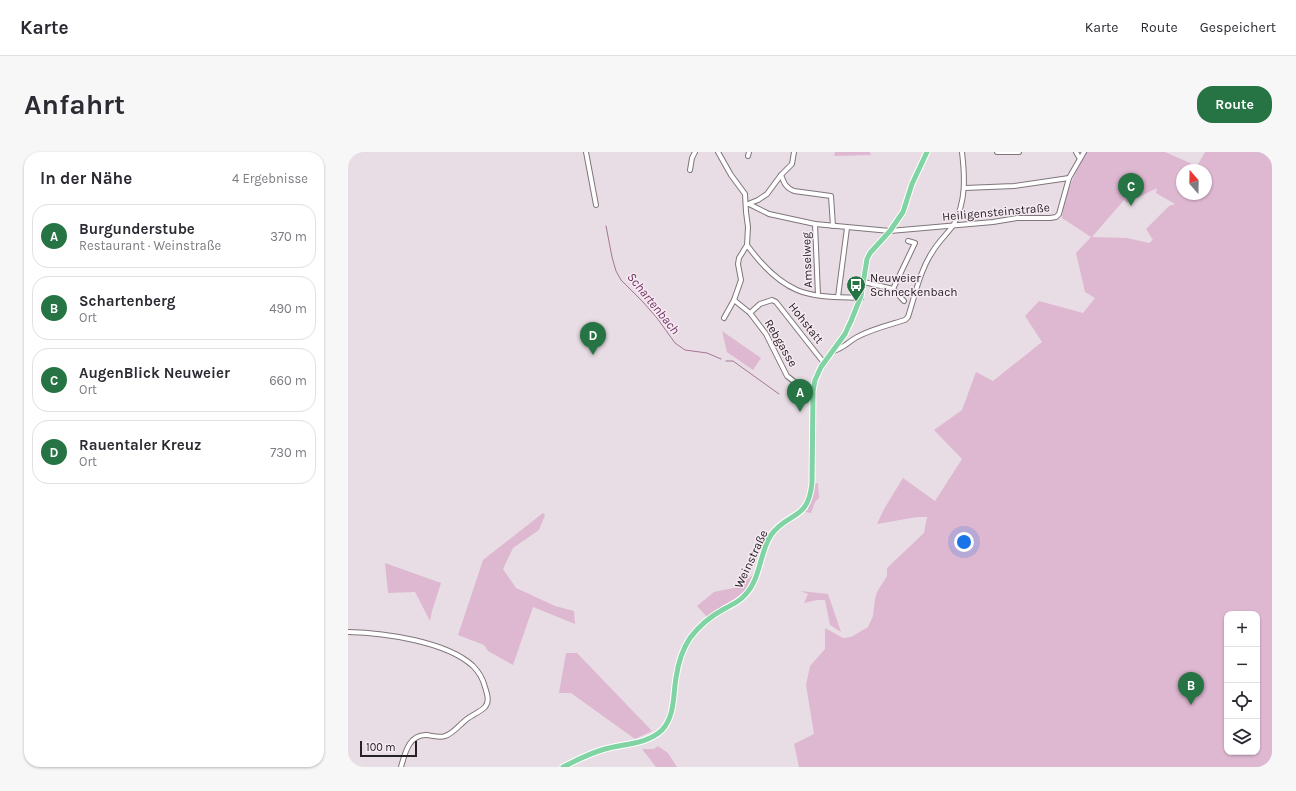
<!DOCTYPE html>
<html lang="de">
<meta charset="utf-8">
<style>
body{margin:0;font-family:Karla,sans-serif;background:#f7f7f7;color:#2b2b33}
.controls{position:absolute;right:12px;bottom:12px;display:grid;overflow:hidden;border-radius:8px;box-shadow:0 1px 3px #0004}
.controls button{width:36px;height:36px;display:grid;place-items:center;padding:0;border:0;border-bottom:1px solid #e1e1e2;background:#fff;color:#2b2b33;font:20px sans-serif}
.compass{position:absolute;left:828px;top:12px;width:36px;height:36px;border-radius:50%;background:#fff;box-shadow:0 1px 3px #0004;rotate:340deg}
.scale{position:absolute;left:12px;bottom:10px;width:57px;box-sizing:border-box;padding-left:4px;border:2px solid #252124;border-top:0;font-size:11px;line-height:14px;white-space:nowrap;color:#252124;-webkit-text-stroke:3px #f6eaf2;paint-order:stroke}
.you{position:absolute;left:616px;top:390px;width:14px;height:14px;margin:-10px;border:3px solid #fff;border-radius:50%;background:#1a73e8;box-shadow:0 0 0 6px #1a73e833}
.badge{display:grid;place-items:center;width:26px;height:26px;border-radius:50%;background:#267343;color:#fff;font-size:13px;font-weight:700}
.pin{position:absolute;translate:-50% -33px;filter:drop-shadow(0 1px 2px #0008)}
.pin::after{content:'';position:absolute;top:21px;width:14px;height:12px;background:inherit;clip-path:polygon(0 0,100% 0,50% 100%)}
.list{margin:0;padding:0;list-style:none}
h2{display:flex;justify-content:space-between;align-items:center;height:52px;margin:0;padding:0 16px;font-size:17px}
h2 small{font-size:13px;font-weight:400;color:#7c7c81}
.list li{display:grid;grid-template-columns:26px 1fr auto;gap:12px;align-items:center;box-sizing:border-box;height:64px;margin:0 8px 8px;padding:0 8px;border:1px solid #e1e1e2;border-radius:16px}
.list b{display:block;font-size:15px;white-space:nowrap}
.list p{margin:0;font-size:13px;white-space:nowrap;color:#7c7c81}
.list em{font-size:13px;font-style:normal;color:#7c7c81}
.icon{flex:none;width:22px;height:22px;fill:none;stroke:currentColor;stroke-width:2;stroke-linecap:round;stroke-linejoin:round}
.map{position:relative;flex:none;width:924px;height:615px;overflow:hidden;border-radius:16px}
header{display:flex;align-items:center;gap:24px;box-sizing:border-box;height:56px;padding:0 20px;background:#fff;border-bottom:1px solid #e1e1e2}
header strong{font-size:19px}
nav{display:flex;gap:22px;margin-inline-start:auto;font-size:14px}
.intro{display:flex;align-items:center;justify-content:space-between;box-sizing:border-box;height:96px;padding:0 24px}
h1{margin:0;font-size:28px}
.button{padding:10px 18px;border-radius:16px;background:#267343;color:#fff;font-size:14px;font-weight:700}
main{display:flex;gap:24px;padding:0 24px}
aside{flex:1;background:#fff;border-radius:16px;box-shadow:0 1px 3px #0004}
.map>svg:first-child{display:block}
</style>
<header>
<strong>Karte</strong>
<nav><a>Karte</a><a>Route</a><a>Gespeichert</a></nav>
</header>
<div class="intro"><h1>Anfahrt</h1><a class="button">Route</a></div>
<main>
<aside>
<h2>In der Nähe<small>4 Ergebnisse</small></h2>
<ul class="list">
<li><span class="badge">A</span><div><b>Burgunderstube</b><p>Restaurant · Weinstraße</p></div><em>370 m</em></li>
<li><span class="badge">B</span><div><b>Schartenberg</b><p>Ort</p></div><em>490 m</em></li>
<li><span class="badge">C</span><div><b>AugenBlick Neuweier</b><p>Ort</p></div><em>660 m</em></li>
<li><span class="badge">D</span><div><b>Rauentaler Kreuz</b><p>Ort</p></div><em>730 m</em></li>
</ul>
</aside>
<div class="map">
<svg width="924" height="615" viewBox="0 0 924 615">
<rect width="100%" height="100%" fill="#e9dde5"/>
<g fill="#deb7d1" fill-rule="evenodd">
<path d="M487,0H522L523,3L486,4Z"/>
<path d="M739,0H817L849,14L857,0H924V615H451L446,592L466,582L458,533L462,514L477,497V476L495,486L503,485L520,475L525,464L527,447L529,440L539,424V416L576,381L579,365H569L529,372L536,357L555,326L587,349L614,307L586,278L614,258L628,220L645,229L694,190L677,164L691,149L735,161L747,146L737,140L728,101L743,85L714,66C716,42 727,21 739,0ZM834,18H858V42H834ZM809,36L808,41L827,52L821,54L798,77L805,88L801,91L779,86L744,85L776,48L779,51ZM879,462H909V600H879Z"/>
<path d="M374,179L413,206L405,218L379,200Z"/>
<path d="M470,331L471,346L467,350L463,361L457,360L460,357L466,332Z"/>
<path d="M195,361L197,363L191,378L165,396L155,417L168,436L207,454L226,459L227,472L185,455L165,513L140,499L136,493L110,483L135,408Z"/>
<path d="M37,411L93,431L84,459L82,469L67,440L40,441Z"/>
<path d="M405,423L396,440L360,466L349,454L366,440L390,435Z"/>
<path d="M452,439L480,442L493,480L482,473L477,448H469L456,451L460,442Z"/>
<path d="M218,501H229L304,579L287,587L223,541H211Z"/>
<path d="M310,594L320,601L329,615H308L294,597H306Z"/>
</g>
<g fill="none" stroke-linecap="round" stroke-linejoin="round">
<g stroke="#a57496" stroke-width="1">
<path d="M258,74L264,105L268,119L273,128L295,150L309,166L327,191L337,198L359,201L373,207"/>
<path d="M378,209H385L431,242"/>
</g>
<defs>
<g id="minor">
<path d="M238,0L248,53"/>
<path d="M370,0L383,23L397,42L398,60L400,75L399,93C412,111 428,129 449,138C468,146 492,145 513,146"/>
<path d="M649,0H671"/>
<path d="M728,0L732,7"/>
<path d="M400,4L401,0"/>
<path d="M342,18L344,6L347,0"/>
<path d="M433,23C436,31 438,36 446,39L483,44L485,74"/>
<path d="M617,36L666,34L721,26"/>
<path d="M400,52L410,48L419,42L433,23L444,12L446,0"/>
<path d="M401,52L421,62L467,72L542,79L645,70L669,66H702L708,65L711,62L721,26L736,0"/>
<path d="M467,72L470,143"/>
<path d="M516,130L545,137L556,149"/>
<path d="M545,137L567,91L560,89"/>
<path d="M490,145L499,76"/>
<path d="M386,148L402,161L418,182L439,224L456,237L460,239H465"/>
<path d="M402,161L412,152L424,148L428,150L476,211"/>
<path d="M376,166L386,148L393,128L390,112L391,106L399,93"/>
<path d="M485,199C495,197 500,190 509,185C524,177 541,173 557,168L560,165C567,143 572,118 585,99C590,90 601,80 606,72C618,49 617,26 614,0"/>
<path d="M0,480C36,481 98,489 125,514C131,520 135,527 137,535C139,542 142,549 137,555C132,560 124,563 119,567C112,572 105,582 97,584C92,586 85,584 79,583C61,582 57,601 53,615"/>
</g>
<path id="major" d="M215,615C229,608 242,601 257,597C275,592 300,592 314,578C327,564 325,543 328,526C330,512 334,498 342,486C351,474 363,464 376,457C383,453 391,450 396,444C413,428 411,401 423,383C440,359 460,370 464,331L465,239L467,228L473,215L497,182L503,169L513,144L519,107L522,101L542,79L555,60L564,32L579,0"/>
</defs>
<use href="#minor" stroke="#7f757b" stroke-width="6"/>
<use href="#major" stroke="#fff" stroke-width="7"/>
<use href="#minor" stroke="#fff" stroke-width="4"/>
<use href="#major" stroke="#80d4a3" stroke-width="5"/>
</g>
<defs>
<symbol id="bus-pin" viewBox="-11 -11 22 30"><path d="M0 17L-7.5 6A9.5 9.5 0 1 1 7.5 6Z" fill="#267343" stroke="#f6eaf2"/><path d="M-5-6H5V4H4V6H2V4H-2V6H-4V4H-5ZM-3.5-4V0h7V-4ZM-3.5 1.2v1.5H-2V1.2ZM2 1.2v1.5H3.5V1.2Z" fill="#fff"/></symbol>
</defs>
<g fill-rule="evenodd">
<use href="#bus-pin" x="497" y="122" width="22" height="30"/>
</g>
<g text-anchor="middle" stroke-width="3" stroke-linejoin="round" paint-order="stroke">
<g font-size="12" fill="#252124" stroke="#f6eaf2">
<text transform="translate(648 60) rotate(-5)" y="4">Heiligensteinstraße</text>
<text transform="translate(459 108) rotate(-92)" y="4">Amselweg</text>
<text transform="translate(458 171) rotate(52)" y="4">Hohstatt</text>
<text transform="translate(433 191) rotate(60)" y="4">Rebgasse</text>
<text transform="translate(403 407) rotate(-65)" y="4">Weinstraße</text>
</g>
<g font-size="12" fill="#252124" stroke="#f6eaf2" text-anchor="start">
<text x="522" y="130">Neuweier<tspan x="522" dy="14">Schneckenbach</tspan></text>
</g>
<g font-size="13" font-style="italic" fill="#753665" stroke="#f6eaf2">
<text transform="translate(306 151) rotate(51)" y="5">Schartenbach</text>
</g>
</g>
</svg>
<div class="controls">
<button>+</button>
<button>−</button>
<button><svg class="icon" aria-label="locate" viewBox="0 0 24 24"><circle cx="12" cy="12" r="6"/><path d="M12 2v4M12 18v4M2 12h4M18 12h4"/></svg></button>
<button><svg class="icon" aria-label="layers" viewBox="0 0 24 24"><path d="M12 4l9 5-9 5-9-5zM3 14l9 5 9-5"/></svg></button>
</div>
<svg class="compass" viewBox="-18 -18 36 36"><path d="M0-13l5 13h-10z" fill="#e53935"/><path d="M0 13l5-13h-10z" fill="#7c7c81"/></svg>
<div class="scale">100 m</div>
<div class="you"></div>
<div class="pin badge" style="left:452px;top:260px">A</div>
<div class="pin badge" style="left:843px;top:553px">B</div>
<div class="pin badge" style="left:783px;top:54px">C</div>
<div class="pin badge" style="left:245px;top:203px">D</div>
</div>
</main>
